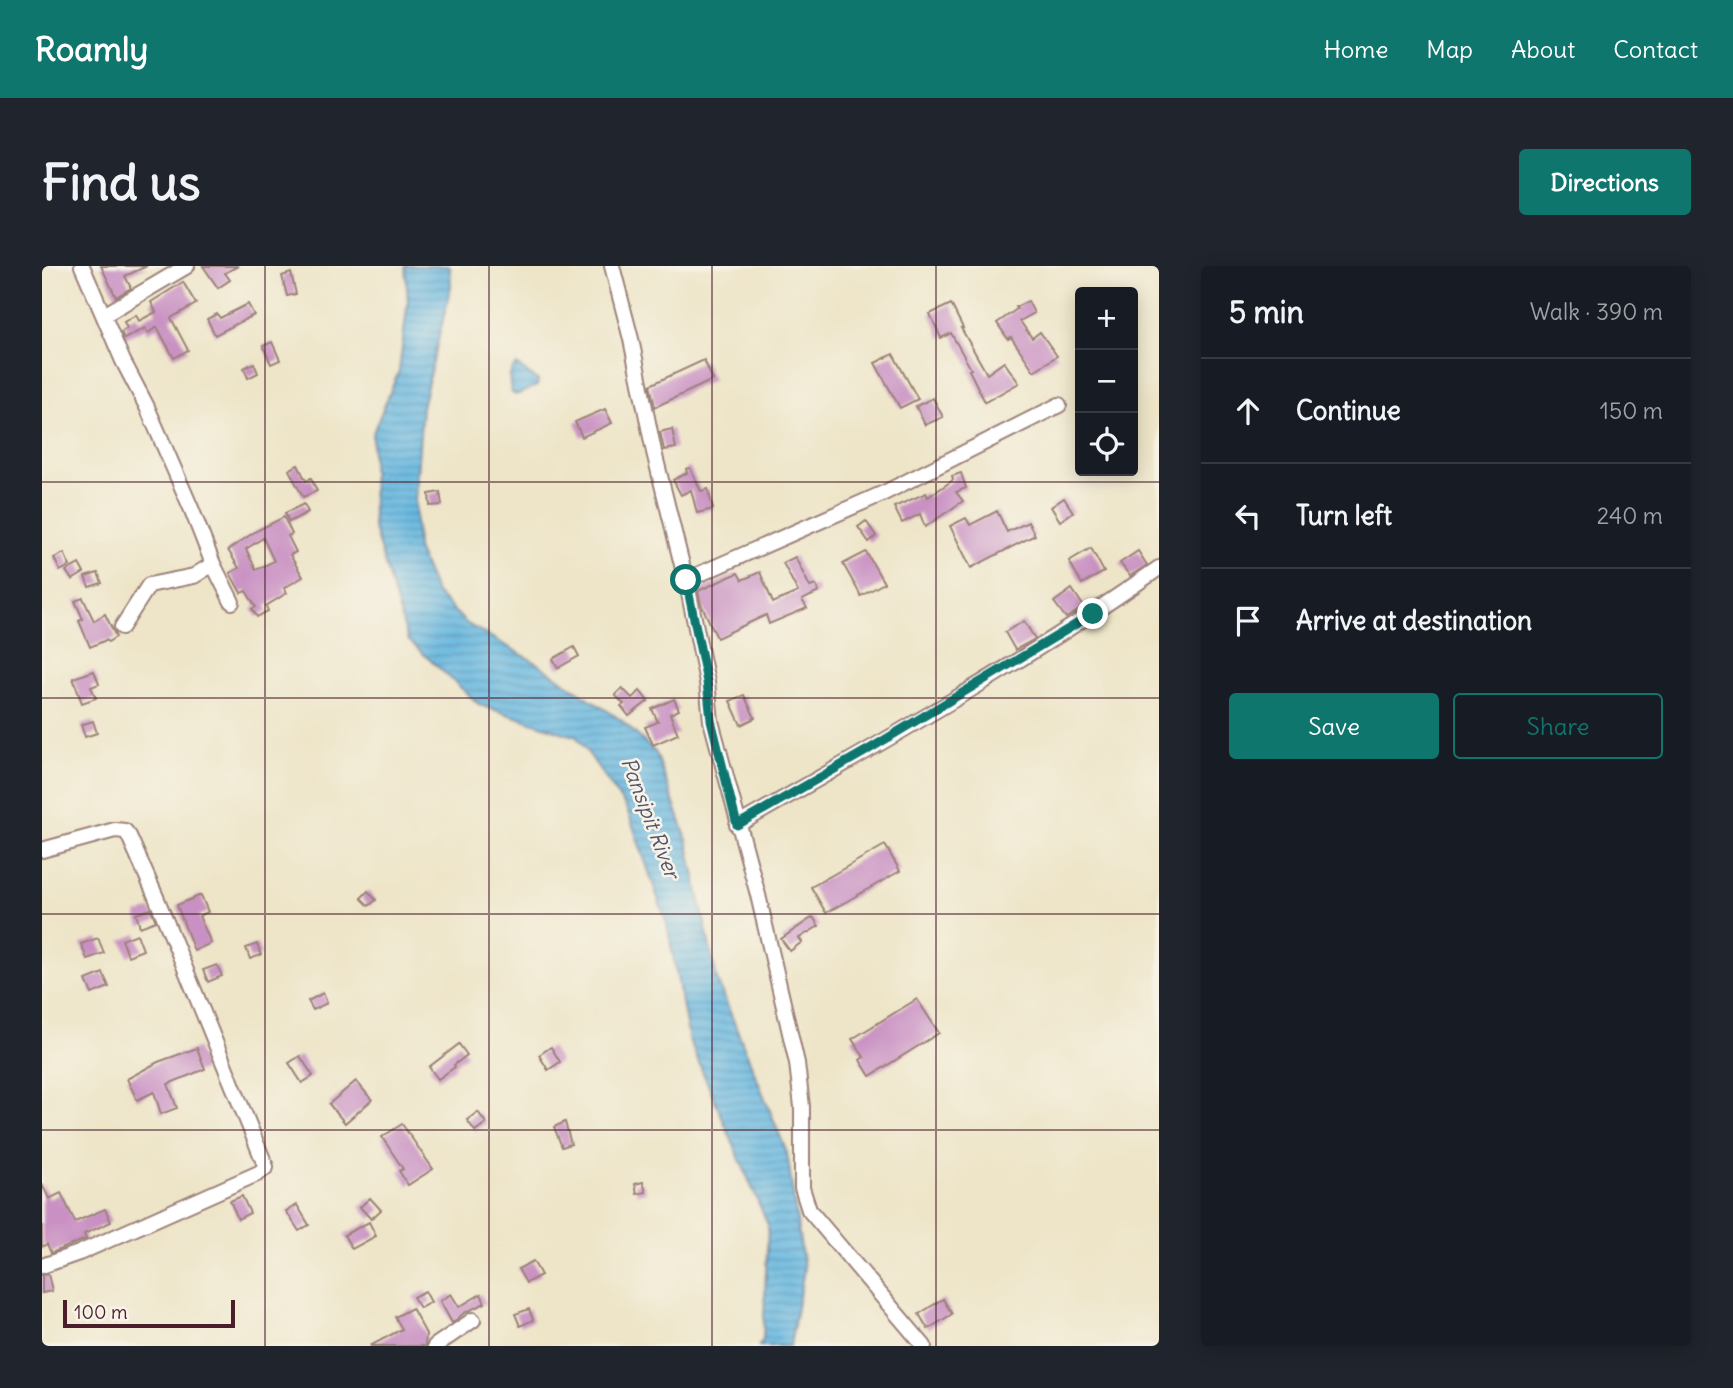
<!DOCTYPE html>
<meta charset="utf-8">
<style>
body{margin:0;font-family:Delius,sans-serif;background:#20242c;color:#f1f3f6}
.controls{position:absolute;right:21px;top:21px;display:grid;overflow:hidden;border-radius:7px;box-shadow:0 4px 18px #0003}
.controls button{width:63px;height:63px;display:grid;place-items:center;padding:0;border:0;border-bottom:2px solid #363941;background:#171b24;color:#f1f3f6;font:35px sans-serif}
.scale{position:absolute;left:21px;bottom:18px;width:172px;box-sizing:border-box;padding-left:7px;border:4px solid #4a1f2b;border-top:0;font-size:19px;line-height:24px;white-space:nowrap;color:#4a1f2b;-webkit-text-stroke:5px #f7f3e8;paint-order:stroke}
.stop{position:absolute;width:21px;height:21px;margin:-16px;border:5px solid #0f766e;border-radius:50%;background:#fff}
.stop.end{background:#0f766e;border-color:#fff;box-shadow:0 2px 7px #0008}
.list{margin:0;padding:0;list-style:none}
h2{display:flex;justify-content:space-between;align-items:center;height:91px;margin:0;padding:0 28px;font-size:30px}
h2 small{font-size:23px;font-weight:400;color:#9ea1a6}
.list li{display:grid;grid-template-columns:46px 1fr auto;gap:21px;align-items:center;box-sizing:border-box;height:105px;padding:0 28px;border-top:2px solid #363941}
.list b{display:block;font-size:26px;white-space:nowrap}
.list em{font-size:23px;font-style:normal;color:#9ea1a6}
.actions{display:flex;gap:14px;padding:21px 28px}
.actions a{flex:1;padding:16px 0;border:2px solid #0f766e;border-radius:7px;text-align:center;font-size:24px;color:#0f766e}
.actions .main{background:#0f766e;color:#fff}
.icon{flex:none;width:38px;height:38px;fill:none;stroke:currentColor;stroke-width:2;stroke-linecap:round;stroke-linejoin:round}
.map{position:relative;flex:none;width:1117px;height:1080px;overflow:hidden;border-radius:7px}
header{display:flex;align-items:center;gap:42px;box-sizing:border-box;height:98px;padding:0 35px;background:#0f766e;color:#fff}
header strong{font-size:33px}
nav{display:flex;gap:38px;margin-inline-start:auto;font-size:24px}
.intro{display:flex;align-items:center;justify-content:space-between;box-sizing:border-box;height:168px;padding:0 42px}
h1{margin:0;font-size:49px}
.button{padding:18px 32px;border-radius:7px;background:#0f766e;color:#fff;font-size:24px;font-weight:700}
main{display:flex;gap:42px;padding:0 42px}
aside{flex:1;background:#171b24;border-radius:7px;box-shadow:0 4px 18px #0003}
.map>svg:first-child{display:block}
</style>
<header>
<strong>Roamly</strong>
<nav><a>Home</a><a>Map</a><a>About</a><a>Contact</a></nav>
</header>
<div class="intro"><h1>Find us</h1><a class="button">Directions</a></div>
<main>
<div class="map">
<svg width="1117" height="1080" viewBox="0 0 1117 1080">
<defs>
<pattern id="water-rules" width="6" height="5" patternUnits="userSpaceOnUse" patternTransform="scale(1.75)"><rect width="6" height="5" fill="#65b7e0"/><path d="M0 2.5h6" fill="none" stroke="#5594b6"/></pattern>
</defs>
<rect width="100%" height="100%" fill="#f7f3e8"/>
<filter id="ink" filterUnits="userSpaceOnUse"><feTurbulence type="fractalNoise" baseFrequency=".0143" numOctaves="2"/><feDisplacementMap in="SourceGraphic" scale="14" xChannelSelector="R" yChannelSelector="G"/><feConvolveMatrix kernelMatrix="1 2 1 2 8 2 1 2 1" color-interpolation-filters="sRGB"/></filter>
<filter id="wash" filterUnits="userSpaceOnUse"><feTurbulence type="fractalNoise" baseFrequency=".00686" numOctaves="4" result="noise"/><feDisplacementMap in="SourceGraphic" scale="28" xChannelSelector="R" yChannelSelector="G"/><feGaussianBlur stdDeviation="1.57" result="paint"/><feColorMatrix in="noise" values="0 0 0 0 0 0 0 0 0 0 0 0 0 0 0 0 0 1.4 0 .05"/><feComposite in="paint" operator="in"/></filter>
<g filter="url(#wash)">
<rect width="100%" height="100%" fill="#eee5c8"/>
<g fill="url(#water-rules)" stroke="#586b86" stroke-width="2">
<path d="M363,0H408L409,21L380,141L373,234L375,283L394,327L424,357L493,396L579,454L614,487L645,574L675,714L745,887L762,1003L748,1080H717L721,1074L726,959L647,774L625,658L585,543L535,471L438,439L366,374L331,260L330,169L357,105L366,35Z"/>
<path d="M475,99L496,115L495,120L474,129L470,127C467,117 465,106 475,99Z"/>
</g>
<g id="blocks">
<g fill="#c991c3" fill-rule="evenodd">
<path d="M59,0H105L83,10L89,22L74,31Z"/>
<path d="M161,0H196L183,7L188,14L176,22Z"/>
<path d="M249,7L254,28L245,30L240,10Z"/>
<path d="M141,16L154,38L129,52L146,84L132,92L115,61L106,67L103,62L82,73L79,66L85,62L82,56L94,49L97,55L114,46L109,36Z"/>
<path d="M986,35L992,47L978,55L990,72L998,66L1015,90L992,105L969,71L966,73L955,57L975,43L974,41Z"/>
<path d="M206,38L212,49L173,69L165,53L175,48L178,52Z"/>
<path d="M909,38L921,62H919L945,108L962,96L977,117L943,136L927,104L929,103L909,67L899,72L888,48Z"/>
<path d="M230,76L238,94L229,98L221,80Z"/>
<path d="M851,88L876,133L858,142L833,97Z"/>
<path d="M662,94L671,114L613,141L608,119Z"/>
<path d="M212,97L216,107L206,112L202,102Z"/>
<path d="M891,132L901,151L883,159L874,140Z"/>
<path d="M563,143L570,157L540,171L533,156Z"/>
<path d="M630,163L634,182L622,184L618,166Z"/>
<path d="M256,199L264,215L269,212L275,225L261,231L247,204Z"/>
<path d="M648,202L659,225L666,223L671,243L655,247L649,224L639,229L631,214L645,207L644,203Z"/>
<path d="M919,207L924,222L914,226L921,235L883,261L878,248L860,257L852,241L884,227L886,231L911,214L910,210Z"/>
<path d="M398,226L400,239L388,240L387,228Z"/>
<path d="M1022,232L1031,246L1018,255L1009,241Z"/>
<path d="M262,238L266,246L247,256L243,247Z"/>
<path d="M955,245L965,266L986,256L993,269L929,302L908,260L924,252L928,259Z"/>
<path d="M242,251L250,268L246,270L254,286L248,289L261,311L242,322L245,327L224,340L226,345L215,351L210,343L214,341L204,325L199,327L188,307L197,302L186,284L214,265ZM221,272L232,295L214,304L204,283Z"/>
<path d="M824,255L834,270L827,276L816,261Z"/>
<path d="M1049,282L1062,306L1040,318L1027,295Z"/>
<path d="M1096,285L1105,299L1088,310L1078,297Z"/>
<path d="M824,286L842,317L819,330L801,298Z"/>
<path d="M22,287L28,300L18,305L12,292Z"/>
<path d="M753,291L768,321L774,319L777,326L760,334L765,342L727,358L724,349L675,372L659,338L656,325L696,307L700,314L718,306L731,337L756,326L741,297Z"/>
<path d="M37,298L42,307L30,314L24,305Z"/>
<path d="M56,307L60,317L47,321L43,311Z"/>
<path d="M1030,323L1042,341L1024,352L1012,336Z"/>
<path d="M41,332L52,355L63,348L74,371L66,376L64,374L48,381L37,355L41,353L33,335Z"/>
<path d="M982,355L993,373L973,384L963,366Z"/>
<path d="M532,381L537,390L516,402L511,393Z"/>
<path d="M52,405L57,418L49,421L54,432L40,437L31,412Z"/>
<path d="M580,422L590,432L598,425L606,435L587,450L579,440L582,438L573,429Z"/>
<path d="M702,429L713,452L699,459L688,435Z"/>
<path d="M632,433L637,444L628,448L636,468L611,479L603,461L616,456L610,443Z"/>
<path d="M51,455L55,467L43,471L39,459Z"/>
<path d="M843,579L858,605L784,647L769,621Z"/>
<path d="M326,625L334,634L327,640L319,632Z"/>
<path d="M159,629L166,646L157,650L169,677L152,685L135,639Z"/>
<path d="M109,643L114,655L98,661L94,648Z"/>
<path d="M771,651L777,660L757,672L760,676L748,685L739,673Z"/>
<path d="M95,668L101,684L86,690L80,674Z"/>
<path d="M56,672L62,687L45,693L39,678Z"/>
<path d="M215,678L219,689L208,693L204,682Z"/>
<path d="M175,699L180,710L166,716L161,704Z"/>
<path d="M61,707L67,721L50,728L44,714Z"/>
<path d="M281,727L285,737L271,744L266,735Z"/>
<path d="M875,733L897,767L828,810L818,794L822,791L810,773Z"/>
<path d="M417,778L425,789L412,799L413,801L396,813L387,801Z"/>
<path d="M509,781L518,796L506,804L497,789Z"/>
<path d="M155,782L163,803L126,818L135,842L119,848L112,826L95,834L85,813L116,796Z"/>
<path d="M258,790L271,810L260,817L247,797Z"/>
<path d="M314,815L330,834L303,857L287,838Z"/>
<path d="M436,846L444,857L433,865L425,854Z"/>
<path d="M523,856L529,878L520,881L512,861Z"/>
<path d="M360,858L391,903L366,919L357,905L361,903L340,871Z"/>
<path d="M601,916L604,926L595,928L593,918Z"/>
<path d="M0,918L7,933L19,927L33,956L63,943L69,956L42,968L44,973L9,987L5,978L0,981Z"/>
<path d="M200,930L208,947L196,953L188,935Z"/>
<path d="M328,932L339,944L329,953L318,941Z"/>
<path d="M255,939L267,959L257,965L244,945Z"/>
<path d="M327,956L334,970L310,983L302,969Z"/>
<path d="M491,995L499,1009L484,1017L476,1003Z"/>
<path d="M6,1008L10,1025L0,1027V1009Z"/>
<path d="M383,1025L389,1036L378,1042L371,1031Z"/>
<path d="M409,1028L417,1041L439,1028L443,1037L422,1047L410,1057L398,1035Z"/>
<path d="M901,1033L910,1048L886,1063L877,1048Z"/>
<path d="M370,1042L384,1068L383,1080H328L360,1063L353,1051Z"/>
<path d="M487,1043L491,1054L478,1060L473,1048Z"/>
</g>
</g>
</g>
<g filter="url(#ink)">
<use href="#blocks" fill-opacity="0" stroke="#9c827a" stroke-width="2"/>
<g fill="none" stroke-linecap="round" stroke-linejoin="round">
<defs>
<g id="minor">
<path d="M40,0L81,95L105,141L149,242L171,298L152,310L107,319L80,361"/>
<path d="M570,0L589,73L612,186L646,323L665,416L669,455L716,629L755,797L760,841V922L767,944L882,1080"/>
<path d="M62,49L145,0"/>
<path d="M171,298L190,336"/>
<path d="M644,314L842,227L1017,139"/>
<path d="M695,559C838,478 982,396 1117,302"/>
<path d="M0,584L73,564L83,565L87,570L114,631L224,901L217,907L37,987L0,1000"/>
<path d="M393,1080L431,1054"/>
</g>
</defs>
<use href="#minor" stroke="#9c827a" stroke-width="18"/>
<use href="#minor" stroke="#fff" stroke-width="14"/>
</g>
</g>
<g fill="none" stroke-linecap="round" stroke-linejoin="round" filter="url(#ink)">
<path stroke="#0f766e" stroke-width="9" d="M644,314L665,416L669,454L695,559L824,485L1051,348"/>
</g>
<path fill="none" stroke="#4a1f2b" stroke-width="2" stroke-opacity="0.55" d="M223,0V1080M447,0V1080M670,0V1080M894,0V1080M0,216H1117M0,432H1117M0,648H1117M0,864H1117"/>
<g text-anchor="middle" stroke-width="5" stroke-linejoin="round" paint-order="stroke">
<g font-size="21" font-style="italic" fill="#53546a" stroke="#f7f3e8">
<text transform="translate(608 552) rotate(69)" y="7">Pansipit River</text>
</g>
</g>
</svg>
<div class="controls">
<button>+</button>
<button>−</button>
<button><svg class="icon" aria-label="locate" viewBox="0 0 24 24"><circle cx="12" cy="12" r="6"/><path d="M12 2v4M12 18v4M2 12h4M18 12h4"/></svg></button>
</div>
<div class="scale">100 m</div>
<div class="stop" style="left:644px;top:314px"></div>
<div class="stop end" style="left:1051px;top:348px"></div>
</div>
<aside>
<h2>5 min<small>Walk · 390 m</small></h2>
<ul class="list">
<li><svg class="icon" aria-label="ahead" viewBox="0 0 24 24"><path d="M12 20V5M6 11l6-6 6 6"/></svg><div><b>Continue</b></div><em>150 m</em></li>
<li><svg class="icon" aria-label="left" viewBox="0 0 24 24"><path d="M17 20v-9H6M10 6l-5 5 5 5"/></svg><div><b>Turn left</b></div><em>240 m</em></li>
<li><svg class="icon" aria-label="arrive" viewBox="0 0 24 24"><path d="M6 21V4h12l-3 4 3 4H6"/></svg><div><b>Arrive at destination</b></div></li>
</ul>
<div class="actions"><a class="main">Save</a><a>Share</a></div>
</aside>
</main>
